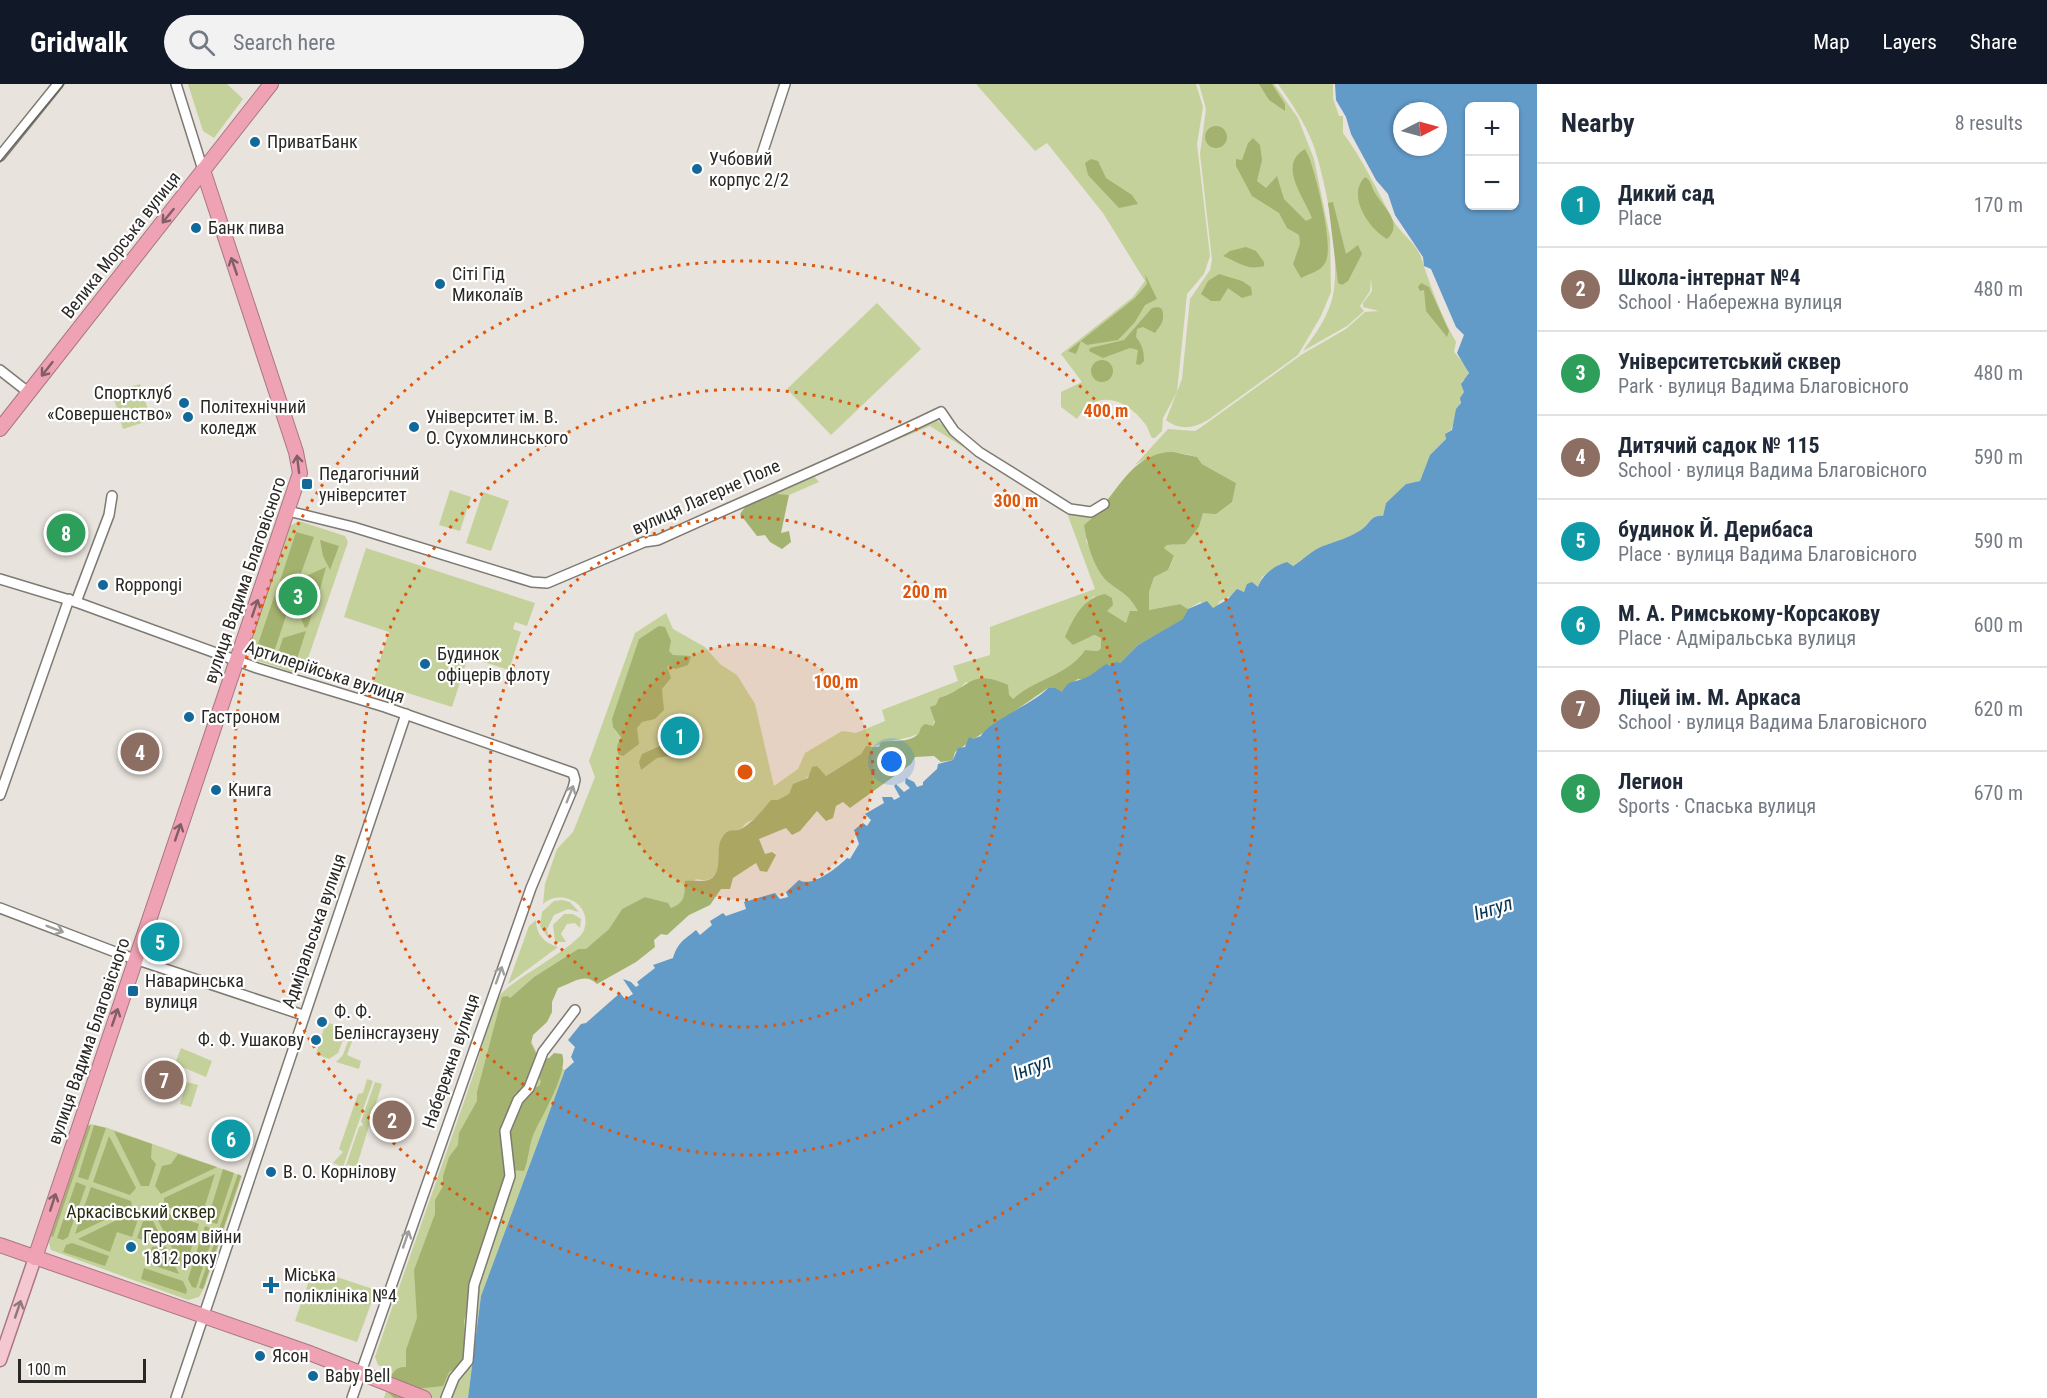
<!DOCTYPE html>
<meta charset="utf-8">
<style>
body{margin:0;font-family:"Roboto Condensed",sans-serif;background:#f2f2f3;color:#1f2937}
.controls{position:absolute;right:18px;top:18px;display:grid;overflow:hidden;border-radius:9px;box-shadow:0 2px 4px #0004}
.controls button{width:54px;height:54px;display:grid;place-items:center;padding:0;border:0;border-bottom:2px solid #e0e1e3;background:#fff;color:#1f2937;font:30px sans-serif}
.compass{position:absolute;left:1393px;top:18px;width:54px;height:54px;border-radius:50%;background:#fff;box-shadow:0 2px 4px #0004;rotate:84deg}
.scale{position:absolute;left:18px;bottom:15px;width:128px;box-sizing:border-box;padding-left:6px;border:3px solid #292825;border-top:0;font-size:16px;line-height:21px;white-space:nowrap;color:#292825;-webkit-text-stroke:4px #fff;paint-order:stroke}
.you{position:absolute;left:892px;top:678px;width:21px;height:21px;margin:-15px;border:4px solid #fff;border-radius:50%;background:#1a73e8;box-shadow:0 0 0 9px #1a73e833}
.badge{display:grid;place-items:center;width:39px;height:39px;border-radius:50%;background:#111827;color:#fff;font-size:20px;font-weight:700}
.pin{position:absolute;translate:-50% -50%;border:3px solid #fff;box-shadow:0 2px 6px #0006}
.list{margin:0;padding:0;list-style:none}
h2{display:flex;justify-content:space-between;align-items:center;height:78px;margin:0;padding:0 24px;font-size:26px}
h2 small{font-size:20px;font-weight:400;color:#747a83}
.list li{display:grid;grid-template-columns:39px 1fr auto;gap:18px;align-items:center;box-sizing:border-box;height:84px;padding:0 24px;border-top:2px solid #e0e1e3}
.list b{display:block;font-size:22px;white-space:nowrap}
.list p{margin:0;font-size:20px;white-space:nowrap;color:#747a83}
.list em{font-size:20px;font-style:normal;color:#747a83}
.icon{flex:none;width:33px;height:33px;fill:none;stroke:currentColor;stroke-width:2;stroke-linecap:round;stroke-linejoin:round}
.map{position:relative;flex:none;width:1537px;height:1314px;overflow:hidden}
header{display:flex;align-items:center;gap:36px;box-sizing:border-box;height:84px;padding:0 30px;background:#111827;color:#fff}
header strong{font-size:28px}
nav{display:flex;gap:33px;margin-inline-start:auto;font-size:21px}
.search{width:420px;height:54px;background:#f2f2f3;display:flex;align-items:center;gap:15px;box-sizing:border-box;padding:0 21px;border-radius:33px;color:#747a83;font-size:22px}
main{display:flex}
aside{flex:1;background:#fff}
.map>svg:first-child{display:block}
</style>
<header>
<strong>Gridwalk</strong>
<div class="search"><svg class="icon" aria-label="search" viewBox="0 0 24 24"><circle cx="10" cy="10" r="6"/><path d="M15 15l6 6"/></svg>Search here</div>
<nav><a>Map</a><a>Layers</a><a>Share</a></nav>
</header>
<main>
<div class="map">
<svg width="1537" height="1314" viewBox="0 0 1537 1314">
<rect width="100%" height="100%" fill="#e8e3dc"/>
<g fill="#c5d19a">
<path d="M188,0H227L243,15L214,54L203,47Z"/>
<path d="M976,0H1196L1203,23L1197,60L1210,172L1204,190L1187,210L1177,308L1163,334L1162,347L1155,354H1152C1149,350 1149,345 1146,341C1127,315 1097,303 1077,335L1061,323V308L1082,298L1061,270L1133,213L1145,197L1103,129L1047,59L1035,67Z"/>
<path d="M1199,0H1274L1298,34L1314,75L1330,153L1331,208L1321,232L1298,271L1208,336C1194,344 1180,347 1166,336L1182,295L1190,215L1210,186L1212,176L1200,70L1206,25Z"/>
<path d="M1278,0H1333V14L1339,32H1343V49C1363,76 1377,106 1393,136C1400,149 1416,159 1421,173C1430,201 1441,232 1456,258L1454,268L1467,283L1469,292L1462,297L1464,308L1451,346L1445,350L1446,355L1430,371L1420,397L1406,400L1386,419L1383,432C1371,430 1369,440 1361,446C1348,454 1337,457 1323,462C1312,466 1303,476 1292,482L1280,480L1262,493L1258,503L1247,504L1243,508L1241,507L1220,517L1217,522L1213,524L1200,518L1188,525L1180,520L1149,526V508L1154,492L1168,486L1174,473L1164,464L1167,461H1174L1199,443L1203,429L1236,399L1202,380L1197,373C1173,366 1157,368 1135,381L1168,345L1195,347L1200,344L1301,271L1346,245L1365,228L1379,227L1363,223V219L1372,207L1371,194L1370,207L1360,222L1364,227L1347,242L1303,267C1314,252 1325,237 1331,219C1343,182 1326,97 1313,60C1305,39 1291,18 1278,0Z"/>
<path d="M877,219L921,265L831,351L787,305Z"/>
<path d="M140,300L151,336L123,345L112,308Z"/>
<path d="M937,336L976,371L930,342L859,372L929,337Z"/>
<path d="M812,390L819,398L789,411L778,410L776,406Z"/>
<path d="M450,406L471,413L460,447L439,441Z"/>
<path d="M483,408L509,417L491,467L466,459Z"/>
<path d="M1067,429L1094,434L1086,457L1110,499L1125,507L1139,528L1126,539L1113,534L1094,512C1075,530 1071,535 1073,561L1093,551L1101,554V564L1098,567L1085,566C1069,591 1034,595 1013,615L966,598L959,605L940,614L933,642C916,651 914,653 895,656C884,658 879,663 866,662L861,670L826,692L812,689L805,695L812,708L746,739L741,745C720,747 716,768 719,786C712,795 708,798 696,795L684,806C685,818 681,819 671,824L667,819L645,813L622,825L609,845L586,866L578,865L534,893L510,914L537,969L565,986L481,1212L468,1314H384L392,1287L378,1281L375,1273C408,1177 442,1082 475,986C480,971 494,917 502,909C517,893 579,861 584,846C593,820 561,804 543,820L545,800L557,765L573,748L595,693L589,677L635,549L666,529L673,545L705,563L720,580L737,591L755,620L774,702L798,685L805,669L842,647L856,649L885,637L882,626L958,597L953,582L990,571V543L1095,505Z"/>
<path d="M299,437L345,452L348,458L305,583L298,590L255,576L248,568L290,442Z"/>
<path d="M366,464L535,519L527,542L515,538L513,545L521,548L509,586L468,573L452,623L373,598L389,548L344,533Z"/>
<path d="M562,816L570,818L579,828L568,825L554,831L547,845L549,855L540,842L542,828L554,817Z"/>
<path d="M564,830H573L581,835L580,844L575,839L567,840L561,850L566,858H555L553,841Z"/>
<path d="M536,836C536,850 544,859 558,863L508,900L529,842Z"/>
<path d="M326,938L347,945L338,969L329,975L316,970Z"/>
<path d="M353,955L347,971L361,977L359,985L336,978L343,971L348,957Z"/>
<path d="M181,964L212,977L206,993L175,980Z"/>
<path d="M367,995L373,997L343,1083L333,1079L343,1068L339,1065L358,1010L363,1009Z"/>
<path d="M187,998L198,1001L191,1023L180,1020Z"/>
<path d="M375,998L382,1000L357,1081L352,1085L348,1080L345,1084L359,1043L363,1041L361,1037Z"/>
<path d="M90,1040L108,1044L242,1092L205,1202L199,1213L188,1216L51,1166L48,1156L85,1043Z"/>
<path d="M313,1185L376,1206L357,1258L295,1237Z"/>
</g>
<g fill="#a4b26f">
<path d="M1259,0H1272L1285,20V27L1269,16Z"/>
<circle cx="1216" cy="53" r="11"/>
<path d="M1253,54L1260,61L1262,76L1257,97L1266,104L1277,92L1284,115L1306,137L1312,134C1304,113 1277,81 1305,65L1309,73C1316,92 1335,164 1325,179C1321,187 1309,190 1301,194L1293,180L1300,160L1299,151L1287,144L1279,129L1252,112L1236,82V75L1242,76L1248,59Z"/>
<path d="M1091,75L1098,77L1106,94L1132,111L1138,120L1119,124L1088,91L1085,79Z"/>
<path d="M1365,93C1372,97 1371,103 1375,109C1384,124 1404,140 1387,155C1369,145 1346,111 1365,93Z"/>
<path d="M1333,118L1346,170L1358,161L1362,170L1348,197L1342,201L1338,199L1329,126L1328,119Z"/>
<path d="M1246,163L1256,167L1264,178V182C1247,187 1238,178 1223,172L1230,167Z"/>
<path d="M1145,190L1157,215L1145,221L1135,238L1118,256L1087,261L1081,257L1076,270L1068,267L1135,214L1147,200Z"/>
<path d="M1219,190L1242,197L1251,203L1252,211L1242,214L1228,204L1220,217H1211L1201,210L1208,197Z"/>
<path d="M1421,199L1429,203L1449,247L1447,253L1426,227L1424,206L1420,207L1418,203Z"/>
<path d="M1158,223L1162,225C1165,237 1162,239 1155,249L1143,243L1137,245L1136,253C1142,261 1144,266 1144,277L1140,281L1136,280L1138,266L1130,264L1103,274L1089,267L1090,264L1124,256L1152,224Z"/>
<circle cx="1102" cy="287" r="11"/>
<path d="M1173,368L1197,373L1202,380L1236,399L1232,418L1216,430L1203,429L1199,443L1185,460L1167,461L1164,464L1174,472L1168,486L1154,493L1149,508V526L1180,520L1188,525L1184,535L1138,561L1120,579L1083,596L1078,595L1065,603L1062,609L1048,604L955,668L953,676L941,678L934,672L915,673L911,680L850,724L843,718L836,722L833,734L826,737L817,727L800,747L792,751L786,744L759,755L765,770L772,768L776,771L767,788L760,787L756,779L733,794L730,805H721L710,821L689,831L667,851L661,850L654,856L655,863L636,878L597,900C585,888 573,899 558,904L552,918V928L547,938L533,951L531,959L538,974C526,998 519,1028 500,1048L506,1092L496,1126L492,1129L482,1159L483,1164L464,1237L466,1268L458,1283L449,1288L443,1302L415,1305L410,1314H394L386,1306C390,1295 392,1282 406,1283V1266L417,1234L414,1186L435,1130V1116L443,1102V1092L449,1073L458,1061L459,1049L477,1017V1008L502,913L508,912L510,914L534,893L578,865H586L609,845L622,825L645,813L668,819L671,824C686,818 684,812 685,797C693,796 706,799 712,794C724,785 713,764 724,751C729,744 734,748 741,745C752,739 762,727 771,716H778L789,710L793,700L808,694L812,683L817,682L826,692L861,670L866,662L879,663L881,658C892,656 908,659 917,651C922,647 918,644 925,640L933,642L935,638L930,623L936,621L939,614C972,603 970,584 1008,601L1009,611L1013,615C1034,595 1069,591 1085,566L1098,567L1101,564V554L1094,551L1073,561L1065,553C1074,533 1083,514 1105,510L1112,514L1113,521L1107,527L1126,539L1130,527H1138C1127,508 1123,510 1108,498C1094,485 1087,460 1084,441C1116,416 1128,368 1173,368Z"/>
<path d="M776,406L778,410L789,411L781,449L789,447L791,458L782,465L770,458L765,451L757,452L740,430L748,419Z"/>
<path d="M296,448L314,453L299,495L289,501L280,497Z"/>
<path d="M320,456L339,462L330,486L323,472Z"/>
<path d="M326,483L319,509L308,506L303,497L304,493Z"/>
<path d="M278,501L288,504L292,514L272,574L256,566Z"/>
<path d="M306,511L317,515L308,542L305,544L295,521L297,516Z"/>
<path d="M659,542L665,543L671,557L669,567L673,571L691,572L688,581L676,585L667,582L671,594L662,605L664,626L655,635L642,638L637,644L639,660L623,672L618,670L617,662L621,653L613,643L612,635L639,555Z"/>
<path d="M306,547L295,581L276,575L283,554Z"/>
<path d="M680,641H687L688,652L674,662L669,672L657,674L641,686L639,678L642,670L660,662L672,643Z"/>
<path d="M554,969L562,970C569,986 544,1029 535,1047C529,1058 529,1075 524,1087L513,1086C511,1077 508,1067 508,1057C507,1039 520,1007 539,1002L541,998L537,989L544,975L549,974Z"/>
<path d="M91,1041L53,1153L51,1152L88,1042Z"/>
<path d="M94,1041L106,1044L88,1096L78,1093Z"/>
<path d="M114,1047L152,1060L151,1074L156,1080L149,1102H141Z"/>
<path d="M109,1052L136,1104L130,1111L93,1098Z"/>
<path d="M178,1070L217,1083L161,1110L155,1102L162,1082L171,1080Z"/>
<path d="M223,1085L234,1089L217,1140L207,1137Z"/>
<path d="M215,1090L201,1134L164,1122V1114Z"/>
<path d="M238,1090L241,1092L203,1205L199,1204Z"/>
<path d="M76,1098L86,1102L68,1153L63,1156L57,1154Z"/>
<path d="M91,1103L131,1117L132,1123L75,1150Z"/>
<path d="M163,1128L199,1140L184,1188L157,1134Z"/>
<path d="M131,1129L138,1135L132,1153L117,1148L110,1168L78,1155Z"/>
<path d="M143,1137H153L164,1159L153,1160L137,1154Z"/>
<path d="M205,1142L215,1146L196,1204L192,1203L188,1195Z"/>
<path d="M72,1159L109,1172L105,1182L63,1168L66,1161Z"/>
<path d="M164,1162L166,1163L179,1190L146,1179L152,1163Z"/>
<path d="M144,1184L183,1197L187,1206L186,1210L141,1195Z"/>
</g>
<path fill="#629ac8" fill-rule="evenodd" d="M1335,0H1537V1314H468L481,1212L565,986L574,978L571,973L575,963L568,956L581,940L586,939L620,909L625,915L633,910L623,895L631,898L636,903L639,901L637,898L655,884L653,881L673,874C678,858 684,856 696,846L700,851L712,841L710,837L723,829L726,832L746,825L744,818L775,809L780,815L788,813L786,808L799,796C812,804 837,784 847,774L850,775L859,760L854,746L863,739L867,742L871,736L865,730L884,719L882,713H892L894,716L900,713L894,702L896,700L904,708L910,704L905,699L906,694L914,698L917,703L923,701V698L937,685L938,680L953,676L958,664L965,663L969,653L973,655L981,652C987,638 1037,618 1048,604H1055L1062,608C1069,595 1074,599 1085,594C1093,591 1098,585 1106,580L1110,582L1116,578L1120,579L1138,561L1183,535L1188,525L1207,517L1213,524L1228,515L1237,505L1244,508L1247,500L1252,498L1258,503C1262,491 1275,481 1287,478L1293,482C1303,476 1312,466 1323,462C1337,457 1348,454 1361,446C1370,440 1371,430 1383,432L1386,419L1406,400L1420,397L1430,371L1446,355L1445,350L1452,346L1456,325L1461,319L1460,314L1464,308L1461,300L1469,289L1457,269L1464,251L1456,243L1431,185L1424,182L1423,173L1395,131L1388,110L1376,96L1351,50L1346,33L1336,16ZM1514,22V122H1470V22ZM1402,27H1438V63H1402Z"/>
<g fill="none" stroke-linecap="round" stroke-linejoin="round">
<defs>
<g id="minor">
<path d="M176,0L203,86"/>
<path d="M0,72L58,0"/>
<path d="M761,73L785,0"/>
<path d="M0,286L28,308"/>
<path d="M288,427L353,443L532,498L547,499L644,458L658,456C752,413 848,373 941,328L954,347L979,368L1070,425L1091,428L1104,420"/>
<path d="M0,495L76,518L257,584L385,623L573,689L575,696L573,704L531,804L352,1314"/>
<path d="M76,518L109,431L112,412"/>
<path d="M0,711L69,515"/>
<path d="M0,824L123,871L303,931"/>
<path d="M176,1314L406,630"/>
<path d="M446,1314L454,1294L468,1277L474,1201L510,1092L505,1047L518,1016L529,1004L543,968L575,926"/>
</g>
<path id="major" d="M0,1276L35,1174"/>
<g id="highway">
<path d="M0,345L271,0"/>
<path d="M0,1161L307,1268L424,1314"/>
<path d="M35,1174L300,389L296,368L203,86"/>
</g>
</defs>
<use href="#minor" stroke="#7e7a73" stroke-width="12"/>
<use href="#major" stroke="#a97781" stroke-width="15"/>
<use href="#highway" stroke="#a97781" stroke-width="16"/>
<use href="#minor" stroke="#fff" stroke-width="9"/>
<use href="#major" stroke="#f5c7d1" stroke-width="12"/>
<use href="#highway" stroke="#eea2b3" stroke-width="14"/>
<path stroke="#686561" stroke-width="1.5" d="M0,78L64,0"/>
</g>
<defs><path id="oneway-shaft" d="M-6 0H5M1.5-3L5.5 0L1.5 3" fill="none" stroke-width="1.6" stroke-linecap="round" stroke-linejoin="round" transform="scale(1.5)"/></defs>
<g stroke="#825f65">
<use href="#oneway-shaft" transform="translate(168 132) rotate(129)"/>
<use href="#oneway-shaft" transform="translate(234 182) rotate(-109)"/>
<use href="#oneway-shaft" transform="translate(47 285) rotate(128)"/>
<use href="#oneway-shaft" transform="translate(298 380) rotate(-97)"/>
<use href="#oneway-shaft" transform="translate(255 524) rotate(-71)"/>
<use href="#oneway-shaft" transform="translate(178 748) rotate(-71)"/>
<use href="#oneway-shaft" transform="translate(115 933) rotate(-71)"/>
<use href="#oneway-shaft" transform="translate(53 1118) rotate(-72)"/>
</g>
<g stroke="#9f9e9d">
<use href="#oneway-shaft" transform="translate(570 710) rotate(-68)"/>
<use href="#oneway-shaft" transform="translate(55 845) rotate(21)"/>
<use href="#oneway-shaft" transform="translate(499 891) rotate(-70)"/>
<use href="#oneway-shaft" transform="translate(406 1155) rotate(-71)"/>
</g>
<use stroke="#8f787b" href="#oneway-shaft" transform="translate(18 1225) rotate(-71)"/>
<circle cx="745" cy="688" r="128" fill="#de570d" fill-opacity=".12"/>
<g fill="none" stroke="#de570d" stroke-width="3" stroke-dasharray="3 6">
<circle cx="745" cy="688" r="128"/>
<circle cx="745" cy="688" r="255"/>
<circle cx="745" cy="688" r="383"/>
<circle cx="745" cy="688" r="511"/>
</g>
<g fill="#116899" stroke="#fff" stroke-width="2">
<circle cx="255" cy="58" r="6"/>
<circle cx="697" cy="85" r="6"/>
<circle cx="196" cy="144" r="6"/>
<circle cx="440" cy="200" r="6"/>
<circle cx="184" cy="319" r="6"/>
<circle cx="188" cy="333" r="6"/>
<circle cx="414" cy="343" r="6"/>
<rect x="301" y="394" width="12" height="12" rx="3"/>
<circle cx="103" cy="501" r="6"/>
<circle cx="425" cy="580" r="6"/>
<circle cx="189" cy="633" r="6"/>
<circle cx="216" cy="706" r="6"/>
<rect x="127" y="901" width="12" height="12" rx="3"/>
<circle cx="322" cy="938" r="6"/>
<circle cx="316" cy="956" r="6"/>
<circle cx="271" cy="1088" r="6"/>
<circle cx="131" cy="1163" r="6"/>
<path d="M268 1192h6v6h6v6h-6v6h-6v-6h-6v-6h6z"/>
<circle cx="260" cy="1272" r="6"/>
<circle cx="313" cy="1292" r="6"/>
</g>
<g text-anchor="middle" stroke-width="4.5" stroke-linejoin="round" paint-order="stroke">
<g font-size="18" fill="#292825" stroke="#fff" text-anchor="start">
<text x="267" y="64">ПриватБанк</text>
<text x="709" y="81">Учбовий<tspan x="709" dy="21">корпус 2/2</tspan></text>
<text x="208" y="150">Банк пива</text>
<text x="452" y="196">Сіті Гід<tspan x="452" dy="21">Миколаїв</tspan></text>
<text x="172" y="315" text-anchor="end">Спортклуб<tspan x="172" dy="21">«Совершенство»</tspan></text>
<text x="200" y="329">Політехнічний<tspan x="200" dy="21">коледж</tspan></text>
<text x="426" y="339">Університет ім. В.<tspan x="426" dy="21">О. Сухомлинського</tspan></text>
<text x="319" y="396">Педагогічний<tspan x="319" dy="21">університет</tspan></text>
<text x="115" y="507">Roppongi</text>
<text x="437" y="576">Будинок<tspan x="437" dy="21">офіцерів флоту</tspan></text>
<text x="201" y="639">Гастроном</text>
<text x="228" y="712">Книга</text>
<text x="145" y="903">Наваринська<tspan x="145" dy="21">вулиця</tspan></text>
<text x="334" y="934">Ф. Ф.<tspan x="334" dy="21">Белінсгаузену</tspan></text>
<text x="304" y="962" text-anchor="end">Ф. Ф. Ушакову</text>
<text x="283" y="1094">В. О. Корнілову</text>
<text x="143" y="1159">Героям війни<tspan x="143" dy="21">1812 року</tspan></text>
<text x="284" y="1197">Міська<tspan x="284" dy="21">поліклініка №4</tspan></text>
<text x="272" y="1278">Ясон</text>
<text x="325" y="1298">Baby Bell</text>
</g>
<g font-size="18" fill="#292825" stroke="#fff">
<text transform="translate(121 161) rotate(-52)" y="6">Велика Морська вулиця</text>
<text transform="translate(706 413) rotate(-24)" y="6">вулиця Лагерне Поле</text>
<text transform="translate(245 496) rotate(-71)" y="6">вулиця Вадима Благовісного</text>
<text transform="translate(325 588) rotate(18)" y="6">Артилерійська вулиця</text>
<text transform="translate(314 847) rotate(-71)" y="6">Адміральська вулиця</text>
<text transform="translate(89 957) rotate(-71)" y="6">вулиця Вадима Благовісного</text>
<text transform="translate(451 977) rotate(-71)" y="6">Набережна вулиця</text>
</g>
<g font-size="18" fill="#272c0e" stroke="#fff">
<text x="141" y="1134">Аркасівський сквер</text>
</g>
<g font-size="20" font-style="italic" fill="#063352" stroke="#fff">
<text transform="translate(1493 824) rotate(-17)" y="7">Інгул</text>
<text transform="translate(1032 983) rotate(-21)" y="7">Інгул</text>
</g>
</g>
<circle cx="745" cy="688" r="9" fill="#de570d" stroke="#fff" stroke-width="3"/>
<g font-size="18" text-anchor="middle" font-weight="bold" fill="#de570d" stroke="#fff" stroke-width="4.5" stroke-linejoin="round" paint-order="stroke">
<text x="1106" y="333">400 m</text>
<text x="1016" y="423">300 m</text>
<text x="925" y="514">200 m</text>
<text x="836" y="604">100 m</text>
</g>
</svg>
<div class="controls">
<button>+</button>
<button>−</button>
</div>
<svg class="compass" viewBox="-18 -18 36 36"><path d="M0-13l5 13h-10z" fill="#e53935"/><path d="M0 13l5-13h-10z" fill="#747a83"/></svg>
<div class="scale">100 m</div>
<div class="you"></div>
<div class="pin badge" style="left:680px;top:652px;background:#0f9aa8">1</div>
<div class="pin badge" style="left:392px;top:1036px;background:#8d6e63">2</div>
<div class="pin badge" style="left:298px;top:512px;background:#2e9e5b">3</div>
<div class="pin badge" style="left:140px;top:668px;background:#8d6e63">4</div>
<div class="pin badge" style="left:160px;top:858px;background:#0f9aa8">5</div>
<div class="pin badge" style="left:231px;top:1055px;background:#0f9aa8">6</div>
<div class="pin badge" style="left:164px;top:996px;background:#8d6e63">7</div>
<div class="pin badge" style="left:66px;top:449px;background:#2e9e5b">8</div>
</div>
<aside>
<h2>Nearby<small>8 results</small></h2>
<ul class="list">
<li><span class="badge" style="background:#0f9aa8">1</span><div><b>Дикий сад</b><p>Place</p></div><em>170 m</em></li>
<li><span class="badge" style="background:#8d6e63">2</span><div><b>Школа-інтернат №4</b><p>School · Набережна вулиця</p></div><em>480 m</em></li>
<li><span class="badge" style="background:#2e9e5b">3</span><div><b>Університетський сквер</b><p>Park · вулиця Вадима Благовісного</p></div><em>480 m</em></li>
<li><span class="badge" style="background:#8d6e63">4</span><div><b>Дитячий садок № 115</b><p>School · вулиця Вадима Благовісного</p></div><em>590 m</em></li>
<li><span class="badge" style="background:#0f9aa8">5</span><div><b>будинок Й. Дерибаса</b><p>Place · вулиця Вадима Благовісного</p></div><em>590 m</em></li>
<li><span class="badge" style="background:#0f9aa8">6</span><div><b>М. А. Римському-Корсакову</b><p>Place · Адміральська вулиця</p></div><em>600 m</em></li>
<li><span class="badge" style="background:#8d6e63">7</span><div><b>Ліцей ім. М. Аркаса</b><p>School · вулиця Вадима Благовісного</p></div><em>620 m</em></li>
<li><span class="badge" style="background:#2e9e5b">8</span><div><b>Легион</b><p>Sports · Спаська вулиця</p></div><em>670 m</em></li>
</ul>
</aside>
</main>
